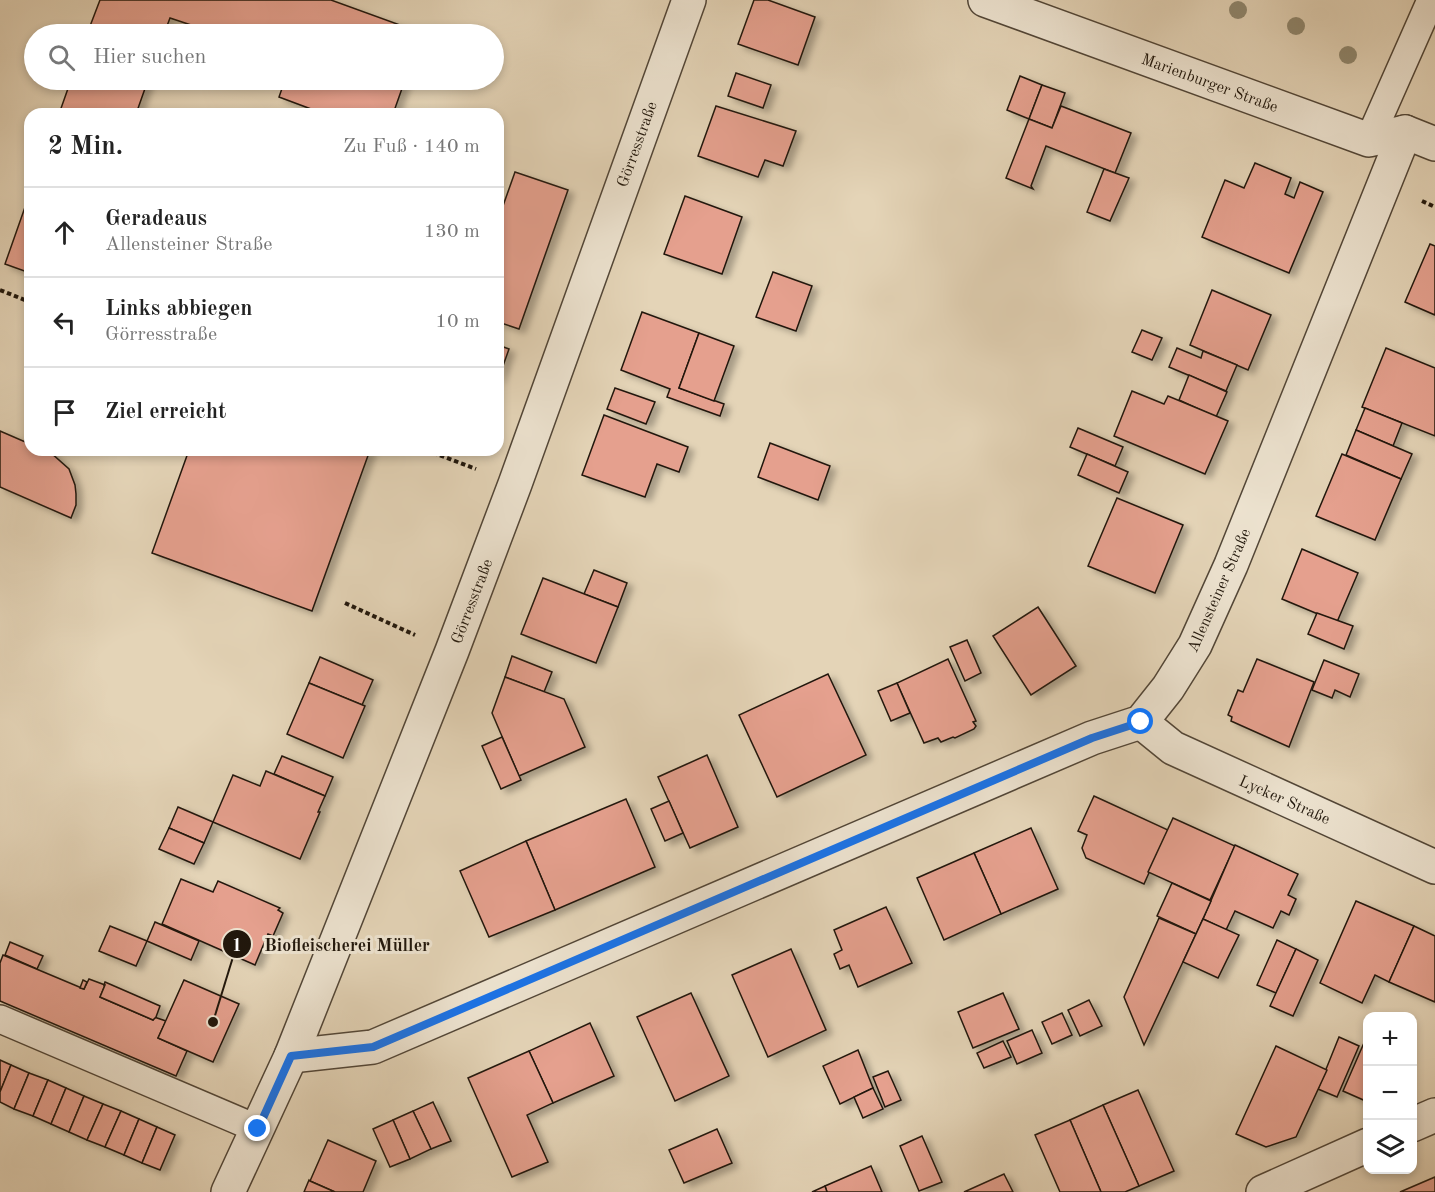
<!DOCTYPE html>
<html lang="de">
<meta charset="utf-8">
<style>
body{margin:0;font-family:"Old Standard TT",serif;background:#f6f6f6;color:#222}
.controls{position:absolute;right:18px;bottom:18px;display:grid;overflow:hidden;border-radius:12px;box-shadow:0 3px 9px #0003}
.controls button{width:54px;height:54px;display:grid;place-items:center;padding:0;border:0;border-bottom:2px solid #e0e0e0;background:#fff;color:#222;font:30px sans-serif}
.stop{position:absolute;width:18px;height:18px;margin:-14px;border:4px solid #1a73e8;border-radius:50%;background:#fff}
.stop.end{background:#1a73e8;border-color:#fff;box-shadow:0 2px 6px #0008}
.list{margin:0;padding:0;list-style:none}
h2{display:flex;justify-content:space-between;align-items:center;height:78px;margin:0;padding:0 24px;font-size:26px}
h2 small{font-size:20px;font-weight:400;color:#767676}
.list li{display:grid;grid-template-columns:39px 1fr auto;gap:18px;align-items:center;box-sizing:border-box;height:90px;padding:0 24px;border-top:2px solid #e0e0e0}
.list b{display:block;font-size:22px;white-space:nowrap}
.list p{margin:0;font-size:20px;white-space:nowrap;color:#767676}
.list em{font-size:20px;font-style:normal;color:#767676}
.icon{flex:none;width:33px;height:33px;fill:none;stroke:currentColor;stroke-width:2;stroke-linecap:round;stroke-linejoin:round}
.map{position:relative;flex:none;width:1435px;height:1192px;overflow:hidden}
.search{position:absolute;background:#fff;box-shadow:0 3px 9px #0003;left:24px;top:24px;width:480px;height:66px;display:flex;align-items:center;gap:15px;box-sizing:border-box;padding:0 21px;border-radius:33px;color:#767676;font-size:22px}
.panel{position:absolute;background:#fff;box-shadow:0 3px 9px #0003;left:24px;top:108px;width:480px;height:348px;border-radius:18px}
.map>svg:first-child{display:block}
</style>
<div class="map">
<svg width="1435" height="1192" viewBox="0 0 1435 1192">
<defs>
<filter id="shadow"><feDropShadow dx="6" dy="4" stdDeviation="3" flood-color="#0004"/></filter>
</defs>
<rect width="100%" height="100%" fill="#e4d4b7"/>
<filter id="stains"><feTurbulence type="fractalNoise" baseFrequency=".00333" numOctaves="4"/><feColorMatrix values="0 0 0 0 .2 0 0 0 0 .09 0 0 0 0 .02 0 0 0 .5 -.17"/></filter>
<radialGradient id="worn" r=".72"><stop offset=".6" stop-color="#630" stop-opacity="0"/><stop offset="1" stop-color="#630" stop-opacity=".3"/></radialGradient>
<g fill="#e5a08e" stroke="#21170c" stroke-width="1.5" filter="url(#shadow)">
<path d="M100,0H331L422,33V34H218L170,18L164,34H87Z"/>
<path d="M754,0H768L815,17L798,65L738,44Z"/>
<path d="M736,73L771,85L763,108L728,96Z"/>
<path d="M1020,76L1042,85L1029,119L1007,110Z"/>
<path d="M71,80H148L136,114H59Z"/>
<path d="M285,80H405L393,114H318L319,112L279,97Z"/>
<path d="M1042,85L1065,93L1052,128L1029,119Z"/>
<path d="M716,106L796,131L783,166L765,160L758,177L698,156Z"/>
<path d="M1061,106L1131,133L1115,173L1046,146L1031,186L1033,189L1006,178L1029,119L1052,128Z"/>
<path d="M1255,163L1291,178L1285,194L1294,198L1300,182L1323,192L1289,273L1202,237L1225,180L1244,188Z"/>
<path d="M1104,169L1129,178L1110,221L1087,212Z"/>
<path d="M515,172L568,190L519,329L498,322V220Z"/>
<path d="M30,193V273L5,264Z"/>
<path d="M685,196L742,217L722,274L664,254Z"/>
<path d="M1430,244L1435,246V315L1405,302Z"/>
<path d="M773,272L812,286L796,331L756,317Z"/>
<path d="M1212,290L1271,315L1248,370L1190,345Z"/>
<path d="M642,312L699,333L679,388L724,404L720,416L667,397L670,389L621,370Z"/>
<path d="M1142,330L1162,338L1152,360L1132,352Z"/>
<path d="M699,333L734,346L714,401L679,388Z"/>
<path d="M498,345L509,349L498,380Z"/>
<path d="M1177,348L1201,358L1203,351L1237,365L1226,391L1169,367Z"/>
<path d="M1386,348L1435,368V436L1362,407Z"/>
<path d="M1189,375L1227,392L1216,417L1179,400Z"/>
<path d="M615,388L655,402L646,424L607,409Z"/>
<path d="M1132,391L1164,404L1168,396L1228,421L1205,474L1114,436Z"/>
<path d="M1365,408L1402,423L1393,446L1356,430Z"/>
<path d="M604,415L688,447L679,472L657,464L645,497L582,475Z"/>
<path d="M1078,428L1123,447L1115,466L1070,447Z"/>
<path d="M1356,430L1412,454L1401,479L1346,455Z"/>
<path d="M0,431L30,444V450H45L51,453L69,469L75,485L76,494V505L71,518L0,487Z"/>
<path d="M770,443L830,466L818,500L758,477Z"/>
<path d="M189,450H370L312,611L152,553Z"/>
<path d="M1087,454L1128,472L1119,493L1078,475Z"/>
<path d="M1342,454L1401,479L1375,540L1316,516Z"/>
<path d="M1117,498L1183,525L1155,593L1088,566Z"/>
<path d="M1302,549L1358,573L1337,622L1282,599Z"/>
<path d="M594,570L627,583L618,607L584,594Z"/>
<path d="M543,578L618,607L596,663L521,634Z"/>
<path d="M1038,607L1076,666L1031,695L993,636Z"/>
<path d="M1317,613L1353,626L1344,649L1308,634Z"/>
<path d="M967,640L981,673L965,681L950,647Z"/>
<path d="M512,656L552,672L544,692L505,677Z"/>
<path d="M320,657L373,680L362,705L309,683Z"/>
<path d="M948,659L976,721L973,722L976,726L974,729L955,738L953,737L941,742L938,738L924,743L897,683Z"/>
<path d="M1257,659L1314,682L1289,747L1231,721L1232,717L1228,715L1238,690L1243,692Z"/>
<path d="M1324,660L1359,674L1350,697L1335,690L1332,698L1312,690Z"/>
<path d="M828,674L866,755L777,797L739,715Z"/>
<path d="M505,677L564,699L585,747L519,776L492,713Z"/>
<path d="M309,683L365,706L343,758L287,734Z"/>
<path d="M897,683L910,713L891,721L878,691Z"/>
<path d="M502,737L521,780L501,789L482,746Z"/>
<path d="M707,755L738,827L690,848L658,777Z"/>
<path d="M282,756L333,777L325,796L274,774Z"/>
<path d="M266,771L325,796L318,812H320L300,859L213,822L233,775L260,786Z"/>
<path d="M1094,796L1168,830L1144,884L1086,858L1082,848L1087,835L1078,831Z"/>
<path d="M626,799L655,867L555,910L526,841Z"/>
<path d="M669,801L683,833L665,841L651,809Z"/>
<path d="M178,807L213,822L204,843L169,828Z"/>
<path d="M1173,818L1235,846L1210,900L1148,872Z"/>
<path d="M169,828L204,843L194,864L159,849Z"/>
<path d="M1031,828L1058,889L1001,914L974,853Z"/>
<path d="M526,841L555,910L489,937L460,871Z"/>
<path d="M1235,845L1298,874L1288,895L1296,899L1289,915L1281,911L1273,928L1235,911L1226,930L1203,919Z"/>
<path d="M974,853L1001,914L944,940L917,878Z"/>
<path d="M181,879L213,892L218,881L280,908L278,910L283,913L273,936L268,934L255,965L162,924Z"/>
<path d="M1172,883L1211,901L1196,934L1157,916Z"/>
<path d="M1356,901L1414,926L1389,982L1375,975L1362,1003L1320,983Z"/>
<path d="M886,907L912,963L858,987L849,965L840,969L834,954L842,950L834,930Z"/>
<path d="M1159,918L1196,934L1144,1045L1124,997Z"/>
<path d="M1203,919L1239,935L1218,978L1183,962Z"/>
<path d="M155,922L199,941L191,960L147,941Z"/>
<path d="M110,926L147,941L136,966L99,951Z"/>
<path d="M1414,926L1435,936V1002L1389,982Z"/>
<path d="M1277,940L1296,949L1276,993L1257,985Z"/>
<path d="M10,942L43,956L37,969L5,955Z"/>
<path d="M791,949L826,1030L768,1057L732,975Z"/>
<path d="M1296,949L1318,960L1293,1016L1270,1006Z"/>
<path d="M3,955L84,989L89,979L105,985L100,997L153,1020L154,1017L166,1021L158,1038L187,1051L176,1076L0,1001V963Z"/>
<path d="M83,980L87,982L84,989L80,988Z"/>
<path d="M184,980L239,1004L213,1062L158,1038Z"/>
<path d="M105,982L160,1006L156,1017L153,1020L100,997L105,985H104Z"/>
<path d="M691,993L729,1076L675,1101L637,1017Z"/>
<path d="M1003,993L1019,1029L973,1048L958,1012Z"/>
<path d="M1089,1000L1102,1026L1080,1036L1068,1010Z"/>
<path d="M1062,1013L1072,1035L1052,1044L1042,1022Z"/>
<path d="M590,1023L614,1076L553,1103L529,1051Z"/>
<path d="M1032,1030L1042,1053L1017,1064L1007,1041Z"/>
<path d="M1367,1036H1368V1102L1343,1091Z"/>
<path d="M1339,1037L1359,1046L1337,1097L1318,1089Z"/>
<path d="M1003,1041L1011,1057L984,1068L977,1053Z"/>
<path d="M1276,1046L1327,1070L1296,1137L1266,1147L1236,1134Z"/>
<path d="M858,1050L873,1088L840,1104L823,1066Z"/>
<path d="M529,1051L553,1103L527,1115L548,1162L512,1177L468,1078Z"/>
<path d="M0,1060L11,1065L0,1092Z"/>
<path d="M11,1065L29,1073L14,1109L0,1102V1092Z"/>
<path d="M888,1071L901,1100L885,1107L873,1077Z"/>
<path d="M29,1073L48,1080L33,1116L14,1109Z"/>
<path d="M48,1080L66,1088L51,1124L33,1116Z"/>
<path d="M66,1088L84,1096L69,1132L51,1124Z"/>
<path d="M873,1088L883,1109L863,1118L854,1097Z"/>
<path d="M1138,1090L1174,1171L1139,1186L1103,1105Z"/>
<path d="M84,1096L103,1104L87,1140L69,1132Z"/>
<path d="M433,1102L451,1141L431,1149L413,1111Z"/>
<path d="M103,1104L121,1111L105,1147L87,1140Z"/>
<path d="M1103,1105L1139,1186L1125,1192H1101L1070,1120Z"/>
<path d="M121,1111L139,1119L124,1155L105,1147Z"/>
<path d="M413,1111L431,1149L410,1159L393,1120Z"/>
<path d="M139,1119L157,1127L142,1163L124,1155Z"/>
<path d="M393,1120L410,1159L390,1167L373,1129Z"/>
<path d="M1070,1120L1101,1192H1060L1035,1135Z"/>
<path d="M157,1127L175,1135L160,1170L142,1163Z"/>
<path d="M717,1129L732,1163L684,1183L669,1150Z"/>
<path d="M922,1136L942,1182L919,1191L900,1146Z"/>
<path d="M328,1140L376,1161L363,1192H335L310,1181Z"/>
<path d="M871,1166L882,1192H827L825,1186Z"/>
<path d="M1004,1174L1013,1192H964Z"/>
<path d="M1435,1177V1192H1400Z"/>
<path d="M309,1180L310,1181L335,1192H304Z"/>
<path d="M825,1186L827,1192H812Z"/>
</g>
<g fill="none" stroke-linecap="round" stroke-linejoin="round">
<defs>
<g id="lane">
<path d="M1369,140L1431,0"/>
<path d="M0,1019L258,1129"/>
</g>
<g id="street">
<path d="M985,0L1369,140L1405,132L1435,144"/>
<path d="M1141,722L1173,748L1435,867"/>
<path d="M291,1056L373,1047L1092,738L1141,722L1168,688L1195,645L1231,565L1405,132"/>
<path d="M1412,1125L1435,1115"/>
<path d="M228,1192L291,1056L452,651L515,484L689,0"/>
<path d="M1263,1192L1368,1145"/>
</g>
</defs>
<use href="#lane" stroke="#524637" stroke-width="30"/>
<use href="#street" stroke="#524637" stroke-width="36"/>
<g stroke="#21170c" stroke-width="4" stroke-dasharray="4.5 3" stroke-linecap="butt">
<path d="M1422,201L1435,207"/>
<path d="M0,290L30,302"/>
<path d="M426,450L476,469"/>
<path d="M345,603L415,635"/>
</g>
<use href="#lane" stroke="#ede3d0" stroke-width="27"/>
<use href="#street" stroke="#ede3d0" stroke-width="33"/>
</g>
<g fill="#90886f">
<circle cx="1238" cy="10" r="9"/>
<circle cx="1296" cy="26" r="9"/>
<circle cx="1348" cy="55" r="9"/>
</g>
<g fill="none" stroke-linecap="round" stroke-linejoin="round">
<path stroke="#1a73e8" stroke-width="8" d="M258,1129L291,1056L373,1047L1092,738L1141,722"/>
</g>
<g text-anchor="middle" stroke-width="6" stroke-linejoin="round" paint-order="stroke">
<g font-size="16" fill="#21170c" stroke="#ede3d0">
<text transform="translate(1210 82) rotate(20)" y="6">Marienburger Straße</text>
<text transform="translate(636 144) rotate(-70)" y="6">Görresstraße</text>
<text transform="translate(1218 590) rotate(-66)" y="6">Allensteiner Straße</text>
<text transform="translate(471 601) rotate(-69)" y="6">Görresstraße</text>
<text transform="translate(1285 799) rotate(24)" y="6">Lycker Straße</text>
</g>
</g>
<path fill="none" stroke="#21170c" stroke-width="2" d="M213 1022L237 944"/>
<g fill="#21170c" stroke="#ede3d0" stroke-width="2">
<circle cx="213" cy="1022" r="6"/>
<circle cx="237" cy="944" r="15"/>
</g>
<g font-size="18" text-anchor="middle" font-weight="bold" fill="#fff">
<text x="237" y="951">1</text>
</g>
<g font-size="18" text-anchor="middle" font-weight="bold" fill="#21170c" stroke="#ede3d0" stroke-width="6" stroke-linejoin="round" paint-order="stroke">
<text x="347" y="951">Biofleischerei Müller</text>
</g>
<rect width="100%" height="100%" filter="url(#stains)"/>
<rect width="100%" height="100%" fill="url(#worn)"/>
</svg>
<div class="controls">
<button>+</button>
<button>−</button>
<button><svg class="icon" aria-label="layers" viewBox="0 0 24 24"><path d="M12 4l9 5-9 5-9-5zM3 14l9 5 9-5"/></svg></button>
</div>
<div class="stop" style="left:1141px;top:722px"></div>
<div class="stop end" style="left:258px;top:1129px"></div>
<div class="search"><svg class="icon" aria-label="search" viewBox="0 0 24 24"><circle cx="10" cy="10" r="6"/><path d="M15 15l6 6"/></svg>Hier suchen</div>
<section class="panel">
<h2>2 Min.<small>Zu Fuß · 140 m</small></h2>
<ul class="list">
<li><svg class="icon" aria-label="ahead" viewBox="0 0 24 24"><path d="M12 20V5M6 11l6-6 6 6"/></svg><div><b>Geradeaus</b><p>Allensteiner Straße</p></div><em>130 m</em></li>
<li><svg class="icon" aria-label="left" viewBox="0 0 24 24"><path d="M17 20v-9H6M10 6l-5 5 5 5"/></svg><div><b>Links abbiegen</b><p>Görresstraße</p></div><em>10 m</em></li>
<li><svg class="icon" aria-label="arrive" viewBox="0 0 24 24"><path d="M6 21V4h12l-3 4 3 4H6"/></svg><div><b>Ziel erreicht</b></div></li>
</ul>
</section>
</div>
